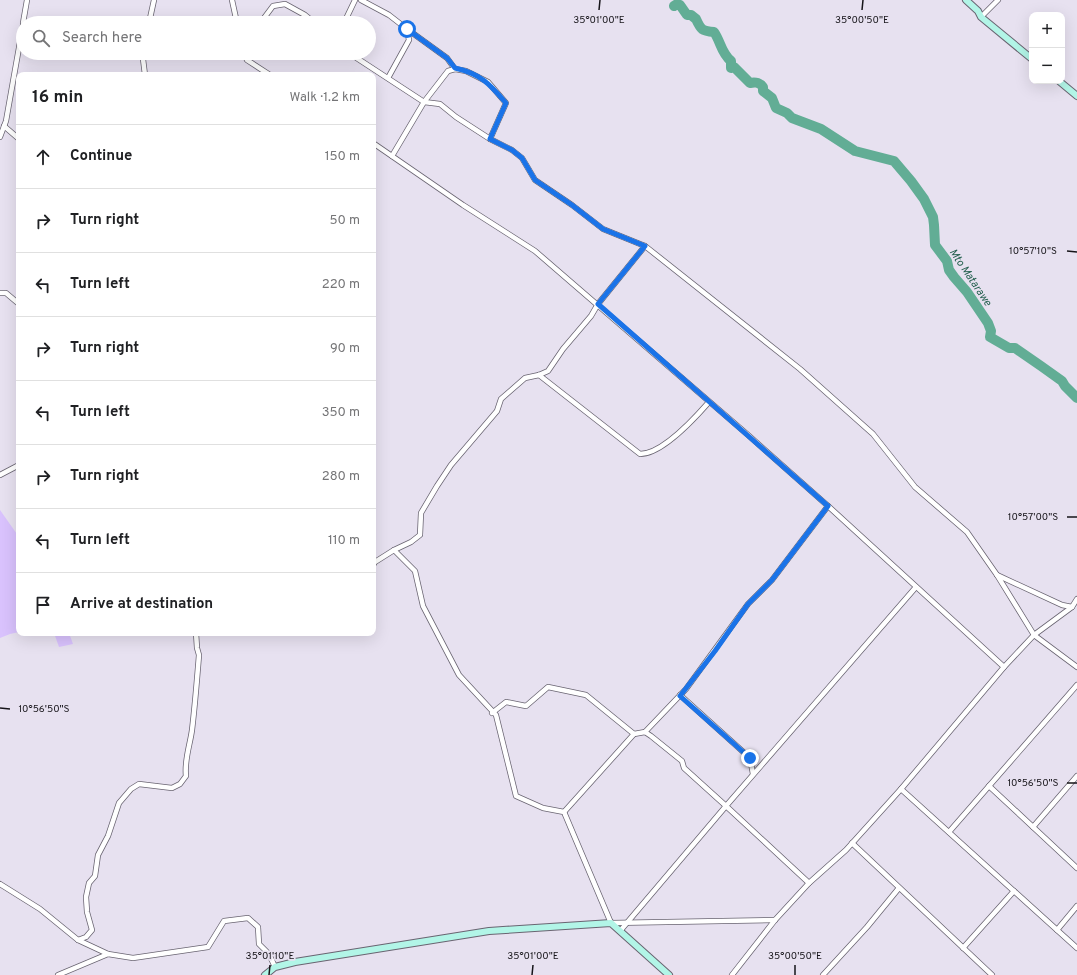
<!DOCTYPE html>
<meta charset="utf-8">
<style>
body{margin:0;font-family:Overpass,sans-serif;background:#f2f2f2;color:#202124}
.controls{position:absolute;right:12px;top:12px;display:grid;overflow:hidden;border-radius:8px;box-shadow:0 4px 16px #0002}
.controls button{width:36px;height:36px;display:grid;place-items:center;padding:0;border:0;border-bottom:1px solid #e0e0e0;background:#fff;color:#202124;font:20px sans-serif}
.stop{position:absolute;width:12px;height:12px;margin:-9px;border:3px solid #1a73e8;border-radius:50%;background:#fff}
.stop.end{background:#1a73e8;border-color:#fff;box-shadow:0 1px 4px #0008}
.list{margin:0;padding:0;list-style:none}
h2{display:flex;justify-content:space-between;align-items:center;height:52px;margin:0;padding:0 16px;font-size:17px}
h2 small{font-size:13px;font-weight:400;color:#757577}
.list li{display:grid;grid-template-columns:26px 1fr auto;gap:12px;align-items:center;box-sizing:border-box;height:64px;padding:0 16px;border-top:1px solid #e0e0e0}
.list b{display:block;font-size:15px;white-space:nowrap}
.list em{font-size:13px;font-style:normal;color:#757577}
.icon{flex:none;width:22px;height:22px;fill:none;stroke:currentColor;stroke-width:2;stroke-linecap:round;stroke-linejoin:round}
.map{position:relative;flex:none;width:1077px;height:975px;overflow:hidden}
.search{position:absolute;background:#fff;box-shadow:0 4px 16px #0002;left:16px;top:16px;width:360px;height:44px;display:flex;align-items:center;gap:10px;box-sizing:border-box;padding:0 14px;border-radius:22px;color:#757577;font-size:15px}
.panel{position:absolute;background:#fff;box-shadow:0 4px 16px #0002;left:16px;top:72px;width:360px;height:564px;border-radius:8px}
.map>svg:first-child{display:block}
</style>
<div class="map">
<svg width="1077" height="975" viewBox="0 0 1077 975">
<rect width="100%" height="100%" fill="#e7e1f0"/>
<g fill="#d9c2fd">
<path d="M0,510L19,537V632L10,634L0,638Z"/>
<path d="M54,633H69L73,644L59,647Z"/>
</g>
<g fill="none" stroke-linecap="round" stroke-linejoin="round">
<path stroke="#62ad95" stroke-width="10" d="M674,6L677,4L680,5L687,15H691L696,19C701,30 702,31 714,32C721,42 721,53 731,61V68L734,67L750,83C755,82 759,82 763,87V91L772,98L776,108L787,113L792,118L821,129L855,151L894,161L911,181L924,199L933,217L934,225L935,245L947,261L949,270L954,277L967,292L988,323L991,331L990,337L1009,348H1015L1041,366L1062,381L1065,386L1077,398"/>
<defs>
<g id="street">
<path d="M232,0L237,23"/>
<path d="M361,0L389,15L407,29L409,40L388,78"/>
<path d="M981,17L998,0"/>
<path d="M23,23L27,0"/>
<path d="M149,23L154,0"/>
<path d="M258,23L261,22L273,6L285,4L305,15L315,23"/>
<path d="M344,23L355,0"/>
<path d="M407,29L447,58L455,69"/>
<path d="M143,53V59L145,75"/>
<path d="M244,53L247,60L270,75"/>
<path d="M349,53L424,102L440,104L456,117L490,139L512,150L522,158L535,180L572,205L603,229L645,246L800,369L873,434L915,487L967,532L997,575L1034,635L1077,667"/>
<path d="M4,126L19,139"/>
<path d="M0,137L6,121L23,25"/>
<path d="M373,143L463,205L535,251L748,435L828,506L1004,667"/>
<path d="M392,156L424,102L448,71L455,69L466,71L488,82L506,103L490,139"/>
<path d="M0,293H6L19,304"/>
<path d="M539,375L640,454C662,454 695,418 709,402"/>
<path d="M0,475L19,465"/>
<path d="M394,550L411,542L420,535L421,513L437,486L451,465L497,411L501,399L525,378L539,375L548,371L563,349L591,316L598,304L645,246"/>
<path d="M373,565L375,562L394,550L415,571L423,606L459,675L496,715L516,796L543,808L564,812L611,923L775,920"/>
<path d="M997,575L1062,605L1072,607"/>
<path d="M680,695L750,758L753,774"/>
<path d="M492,713L506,702L526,706L548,687L586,695L634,734"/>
<path d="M645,732L686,689L748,604L772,580L828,506"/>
<path d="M989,786L1077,868"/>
<path d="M901,789L1077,948"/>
<path d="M564,812L634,734L645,732L651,736L682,761L684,768L726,806L620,931"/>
<path d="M1033,827L1077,776"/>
<path d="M949,832L1077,685"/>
<path d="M852,843L992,975"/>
<path d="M809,883L726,806L916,587"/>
<path d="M0,884L40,909L78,940L108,954"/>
<path d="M1057,930L1077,906"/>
<path d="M78,940L86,937L92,930L87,912L86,897L89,883L95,876L98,855L108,836L119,803L131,789L139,784L172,788L180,784L186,776C184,761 190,745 192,730C195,705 197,680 199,655L197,648L196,633"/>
<path d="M963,948L1014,891"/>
<path d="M58,975L108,954L133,958L208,947L224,921L248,918L258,927L259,944L269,954L275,967"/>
<path d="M732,975L775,920L809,883L846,850L901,789L1004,667L1034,635L1072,607L1077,599"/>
<path d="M823,975L867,927L899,888"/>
</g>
<g id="secondary">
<path d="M966,0L978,11L981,17L1032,59"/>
<path d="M1059,81L1077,96"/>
<path d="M265,975L275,967L295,962L489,931L611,923L669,975"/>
</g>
</defs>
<use href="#street" stroke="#696471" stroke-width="6"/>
<use href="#secondary" stroke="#696471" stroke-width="8"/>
<use href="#street" stroke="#fff" stroke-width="4.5"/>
<use href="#secondary" stroke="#b2f5e7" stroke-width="6"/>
</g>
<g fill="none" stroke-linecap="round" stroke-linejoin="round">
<path stroke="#1a73e8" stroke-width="5" d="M407,29L447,58L455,68C481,74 490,84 506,103L490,139L512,150L522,158L535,180L572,205L603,229L645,246L598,304L828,506L772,580L748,604L715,651L680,696L750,758"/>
</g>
<path fill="none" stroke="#161419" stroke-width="1.5" d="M599,10L600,0M862,10L863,0M1067,251L1077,252M1067,517H1077M0,708L10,709M1067,783H1077M269,975L270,965M532,975L533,965M795,975V965"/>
<g text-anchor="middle" stroke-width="3.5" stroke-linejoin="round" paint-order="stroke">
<g font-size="11" font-style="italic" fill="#266150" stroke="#e7e1f0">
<text transform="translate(971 277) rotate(56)" y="4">Mto Matarawe</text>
</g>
</g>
<g font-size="10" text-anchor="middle" fill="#161419" stroke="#e7e1f0" stroke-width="3.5" stroke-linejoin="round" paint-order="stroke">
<text x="599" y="23">35°01'00"E</text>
<text x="862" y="23">35°00'50"E</text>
<text x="1033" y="254">10°57'10"S</text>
<text x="1033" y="520">10°57'00"S</text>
<text x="44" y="712">10°56'50"S</text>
<text x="1033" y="786">10°56'50"S</text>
<text x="270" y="959">35°01'10"E</text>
<text x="533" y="959">35°01'00"E</text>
<text x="795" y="959">35°00'50"E</text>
</g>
</svg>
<div class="controls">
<button>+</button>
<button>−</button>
</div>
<div class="stop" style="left:407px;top:29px"></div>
<div class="stop end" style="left:750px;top:758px"></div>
<div class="search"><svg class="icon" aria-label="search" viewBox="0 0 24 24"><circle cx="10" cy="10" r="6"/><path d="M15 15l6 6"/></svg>Search here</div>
<section class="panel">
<h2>16 min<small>Walk · 1.2 km</small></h2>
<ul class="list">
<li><svg class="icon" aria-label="ahead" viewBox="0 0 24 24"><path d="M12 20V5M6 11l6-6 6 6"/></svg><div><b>Continue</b></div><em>150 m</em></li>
<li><svg class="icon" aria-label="right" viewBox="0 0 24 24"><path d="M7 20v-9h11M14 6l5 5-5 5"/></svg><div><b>Turn right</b></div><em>50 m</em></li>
<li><svg class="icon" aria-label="left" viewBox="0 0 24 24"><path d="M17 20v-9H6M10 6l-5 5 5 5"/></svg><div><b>Turn left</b></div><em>220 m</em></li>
<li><svg class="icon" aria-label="right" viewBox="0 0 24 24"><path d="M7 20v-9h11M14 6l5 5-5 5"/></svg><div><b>Turn right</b></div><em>90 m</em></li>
<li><svg class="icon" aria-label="left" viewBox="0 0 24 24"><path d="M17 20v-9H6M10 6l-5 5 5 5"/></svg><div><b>Turn left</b></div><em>350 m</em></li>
<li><svg class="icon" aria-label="right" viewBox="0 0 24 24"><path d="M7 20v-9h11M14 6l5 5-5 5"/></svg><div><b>Turn right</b></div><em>280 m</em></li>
<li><svg class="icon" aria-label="left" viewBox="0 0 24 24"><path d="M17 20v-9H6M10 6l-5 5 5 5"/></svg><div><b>Turn left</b></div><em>110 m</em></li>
<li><svg class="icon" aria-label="arrive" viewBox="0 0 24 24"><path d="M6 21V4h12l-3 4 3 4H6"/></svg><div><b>Arrive at destination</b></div></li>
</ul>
</section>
</div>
